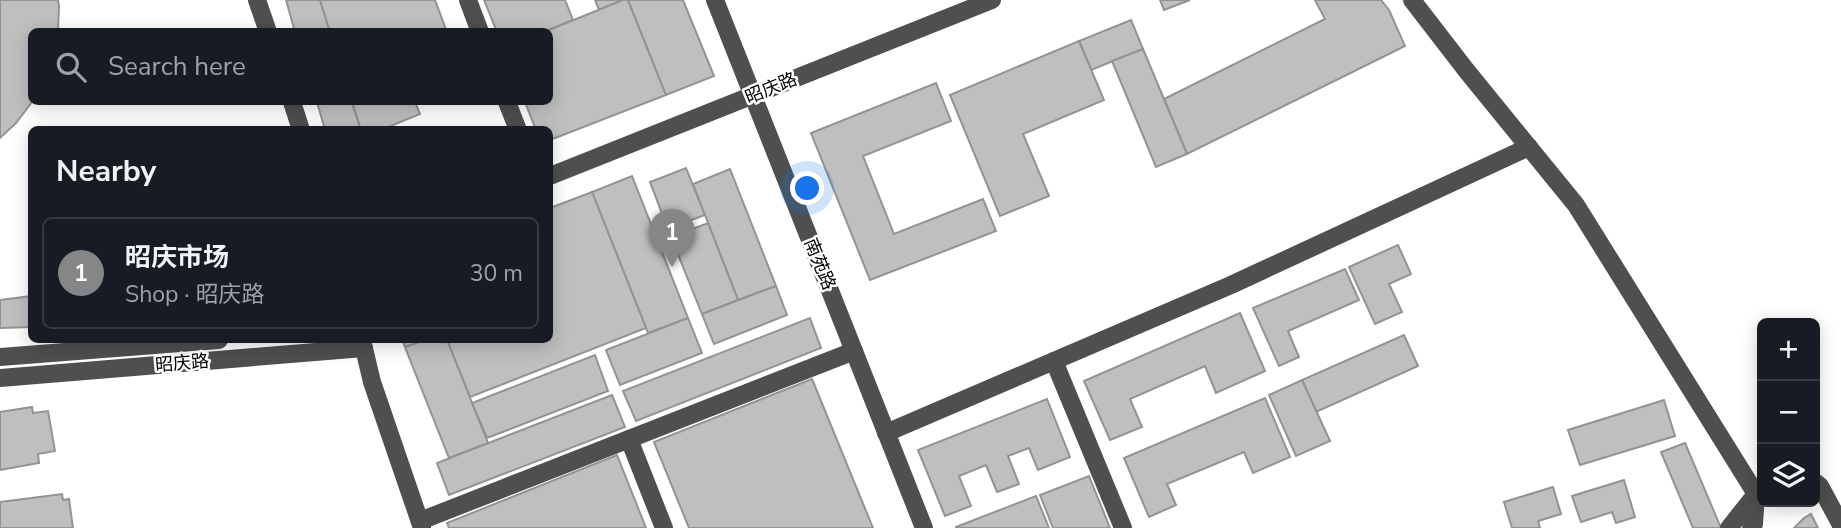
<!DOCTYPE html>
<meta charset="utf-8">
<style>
body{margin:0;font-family:"Nunito Sans","Noto Sans SC",sans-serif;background:#20242c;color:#f1f3f6}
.controls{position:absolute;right:21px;bottom:21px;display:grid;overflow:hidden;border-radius:10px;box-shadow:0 4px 18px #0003}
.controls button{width:63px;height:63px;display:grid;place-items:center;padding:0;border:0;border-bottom:2px solid #363941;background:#171b24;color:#f1f3f6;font:35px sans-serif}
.you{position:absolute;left:808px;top:189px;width:24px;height:24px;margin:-18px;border:5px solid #fff;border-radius:50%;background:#1a73e8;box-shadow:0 0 0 10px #1a73e833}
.badge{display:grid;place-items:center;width:46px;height:46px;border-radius:50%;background:#858687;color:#fff;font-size:23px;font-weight:700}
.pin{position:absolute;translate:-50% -58px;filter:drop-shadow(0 2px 4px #0008)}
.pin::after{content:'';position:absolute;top:37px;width:24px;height:21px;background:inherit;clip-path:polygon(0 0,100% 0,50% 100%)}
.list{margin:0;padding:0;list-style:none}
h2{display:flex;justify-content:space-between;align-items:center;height:91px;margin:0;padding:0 28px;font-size:30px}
h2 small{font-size:23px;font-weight:400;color:#9ea1a6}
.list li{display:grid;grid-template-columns:46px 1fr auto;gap:21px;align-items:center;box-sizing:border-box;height:112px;margin:0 14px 14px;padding:0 14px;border:2px solid #363941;border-radius:10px}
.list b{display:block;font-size:26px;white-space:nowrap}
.list p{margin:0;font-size:23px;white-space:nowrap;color:#9ea1a6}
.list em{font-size:23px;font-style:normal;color:#9ea1a6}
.icon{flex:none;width:38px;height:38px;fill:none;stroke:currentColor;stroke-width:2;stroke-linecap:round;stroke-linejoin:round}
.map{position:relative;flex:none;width:1841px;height:528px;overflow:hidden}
.search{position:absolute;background:#171b24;box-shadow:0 4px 18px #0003;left:28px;top:28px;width:525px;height:77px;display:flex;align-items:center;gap:18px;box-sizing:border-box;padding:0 24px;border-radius:10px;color:#9ea1a6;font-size:26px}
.panel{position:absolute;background:#171b24;box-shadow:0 4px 18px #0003;left:28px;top:126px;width:525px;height:217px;border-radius:10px}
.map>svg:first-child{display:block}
</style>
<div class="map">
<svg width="1841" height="528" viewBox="0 0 1841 528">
<rect width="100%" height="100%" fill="#fff"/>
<g fill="#bfbfbf" stroke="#939393" stroke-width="2">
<path d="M0,0H58L59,6L58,32H32V102L16,123L0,138Z"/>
<path d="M286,0H320L330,32H295Z"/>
<path d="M320,0H435L447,32H330Z"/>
<path d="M484,0H565L573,20L544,32H497Z"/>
<path d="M595,0H623L599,10Z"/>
<path d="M623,0H628L666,95L550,140V130H536L525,102H550V32H544Z"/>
<path d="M628,0H683L714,76L666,95Z"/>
<path d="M1160,0H1190L1164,10Z"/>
<path d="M1315,0H1381L1389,10L1405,46L1187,154L1164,99L1325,19Z"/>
<path d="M1131,20L1143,49L1091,70L1079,41Z"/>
<path d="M1079,41L1104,100L1023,134L1049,196L1000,216L950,95Z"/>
<path d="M1143,49L1187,154L1156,167L1112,61Z"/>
<path d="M936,83L951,121L863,156L894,234L983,199L996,231L870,280L811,133Z"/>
<path d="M317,102H352L361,130H325Z"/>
<path d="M352,102H415L420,114L381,130H361Z"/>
<path d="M686,168L705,215L668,229L650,182Z"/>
<path d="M730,169L776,286L738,300L693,184Z"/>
<path d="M632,176L688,318L648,333L592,192Z"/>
<path d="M592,192L646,328L470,397L447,340H550V208Z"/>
<path d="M708,223L738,300L702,314L671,237Z"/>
<path d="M1398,245L1411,274L1389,284L1402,312L1375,324L1349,267Z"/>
<path d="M1345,269L1359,300L1288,331L1299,357L1279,366L1253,308Z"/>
<path d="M776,286L787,315L714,344L702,314Z"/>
<path d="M32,296V327L0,328V300Z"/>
<path d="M1240,313L1265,371L1216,393L1205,366L1130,399L1142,427L1110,440L1084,381Z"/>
<path d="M688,318L702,353L620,385L606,350Z"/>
<path d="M810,318L821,348L636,421L623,391Z"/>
<path d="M1404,335L1418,366L1316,412L1302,380Z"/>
<path d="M402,340H425L405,347Z"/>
<path d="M425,340H447L488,443L449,458L405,347Z"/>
<path d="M595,355L608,391L487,438L472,403Z"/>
<path d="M812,379L873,528H689L654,442Z"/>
<path d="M1302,380L1330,441L1296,456L1269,395Z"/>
<path d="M612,395L625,427L449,495L437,463Z"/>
<path d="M1265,398L1290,457L1253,473L1244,452L1167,484L1176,505L1149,517L1124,458Z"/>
<path d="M1047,399L1070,457L1038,470L1029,448L1008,456L1019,484L997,492L986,465L959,476L971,506L945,516L918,450Z"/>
<path d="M1664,400L1675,436L1580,465L1568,430Z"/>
<path d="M32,407L33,413L48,411L55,451L38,454L39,463L0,470V412Z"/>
<path d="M1685,443L1721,528H1693L1661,452Z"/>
<path d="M617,455L646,528H449L447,523Z"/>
<path d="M1089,476L1110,528H1053L1040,495Z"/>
<path d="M1624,480L1635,517L1616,523L1612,512L1581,522L1572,496Z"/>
<path d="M1553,487L1561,514L1538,521L1540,528H1512L1504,502Z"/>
<path d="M62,494L63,500L69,499L73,528H0V502Z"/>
<path d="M1036,496L1049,528H956V527Z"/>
<path d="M1811,514L1818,528H1794L1804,518Z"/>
</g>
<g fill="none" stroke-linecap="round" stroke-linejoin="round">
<g stroke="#4f4f4f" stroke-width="18">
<path d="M257,0L268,32"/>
<path d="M468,0L480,32"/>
<path d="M715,0L924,528"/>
<path d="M1412,0L1466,70L1576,205L1756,494L1762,491"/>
<path d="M292,102L301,130"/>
<path d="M507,102L518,130"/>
<path d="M550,176L992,0"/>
<path d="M362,340L372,382L422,528"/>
<path d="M0,357L219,340"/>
<path d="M1054,361L1123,528"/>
<path d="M0,378L364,348"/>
<path d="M886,433L1231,285L1529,147"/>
<path d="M629,439L664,528"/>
<path d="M1815,482L1820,486L1841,525"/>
<path d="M420,521L854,351"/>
<path d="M1729,528L1756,494"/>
<path d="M1751,528L1754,524L1756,494"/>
</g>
</g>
<g text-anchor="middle" stroke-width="5" stroke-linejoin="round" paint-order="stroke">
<g font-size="18" fill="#000" stroke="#fff">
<text transform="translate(771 88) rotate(-22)" y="6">昭庆路</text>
<text transform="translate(820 264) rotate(68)" y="6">南苑路</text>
<text transform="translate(182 363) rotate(-5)" y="6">昭庆路</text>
</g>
</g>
</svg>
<div class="controls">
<button>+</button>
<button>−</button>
<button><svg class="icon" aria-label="layers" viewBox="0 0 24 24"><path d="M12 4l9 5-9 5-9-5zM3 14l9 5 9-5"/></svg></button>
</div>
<div class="you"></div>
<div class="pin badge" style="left:672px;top:267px">1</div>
<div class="search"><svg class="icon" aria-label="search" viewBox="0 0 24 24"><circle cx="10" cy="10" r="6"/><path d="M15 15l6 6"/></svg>Search here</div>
<section class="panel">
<h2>Nearby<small></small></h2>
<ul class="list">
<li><span class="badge">1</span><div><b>昭庆市场</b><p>Shop · 昭庆路</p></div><em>30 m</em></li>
</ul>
</section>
</div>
